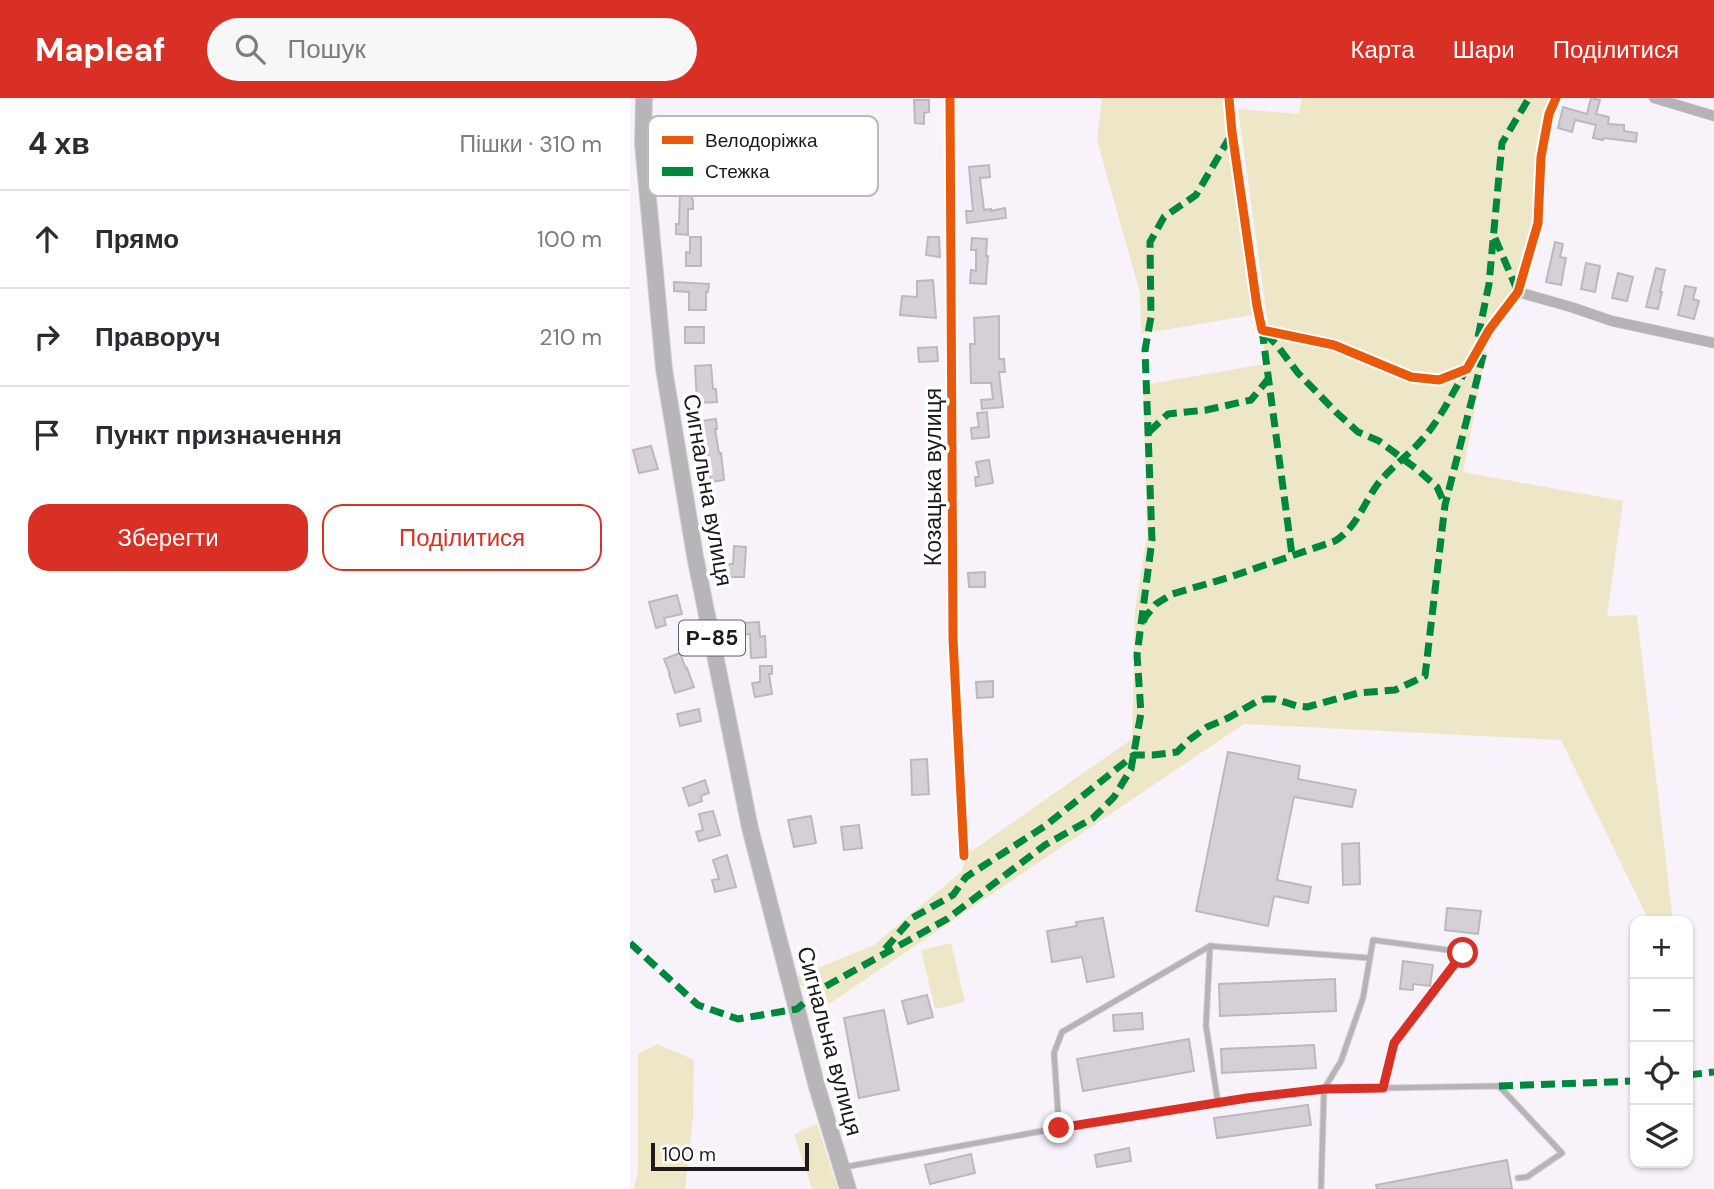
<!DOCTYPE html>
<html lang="uk">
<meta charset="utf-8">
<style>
body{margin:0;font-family:"DM Sans",sans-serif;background:#f7f7f7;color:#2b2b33}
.controls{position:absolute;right:21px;bottom:21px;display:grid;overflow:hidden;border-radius:14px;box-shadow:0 2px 5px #0004}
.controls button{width:63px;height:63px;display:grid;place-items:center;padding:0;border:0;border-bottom:2px solid #e1e1e2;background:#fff;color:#2b2b33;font:35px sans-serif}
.scale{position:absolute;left:21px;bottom:18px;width:158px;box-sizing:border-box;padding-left:7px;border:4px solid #1d1a1e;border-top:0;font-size:19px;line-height:24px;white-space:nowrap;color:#1d1a1e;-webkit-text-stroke:5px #fff;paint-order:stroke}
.stop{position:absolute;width:21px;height:21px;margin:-16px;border:5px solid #d93025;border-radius:50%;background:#fff}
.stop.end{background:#d93025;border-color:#fff;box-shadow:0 2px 7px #0008}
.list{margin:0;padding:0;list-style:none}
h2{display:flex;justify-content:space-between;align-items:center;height:91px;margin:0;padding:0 28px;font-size:30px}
h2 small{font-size:23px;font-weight:400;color:#7c7c81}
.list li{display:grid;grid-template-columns:46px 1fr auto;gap:21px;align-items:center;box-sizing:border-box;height:98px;padding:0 28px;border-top:2px solid #e1e1e2}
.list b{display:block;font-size:26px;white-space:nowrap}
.list em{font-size:23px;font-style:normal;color:#7c7c81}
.actions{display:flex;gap:14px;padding:21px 28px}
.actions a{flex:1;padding:16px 0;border:2px solid #d93025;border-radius:21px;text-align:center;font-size:24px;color:#d93025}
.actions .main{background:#d93025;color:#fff}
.icon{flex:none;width:38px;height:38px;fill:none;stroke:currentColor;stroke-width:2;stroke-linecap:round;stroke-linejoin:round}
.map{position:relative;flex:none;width:1084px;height:1091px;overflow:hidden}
header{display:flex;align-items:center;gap:42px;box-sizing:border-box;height:98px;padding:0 35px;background:#d93025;color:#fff}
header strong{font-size:33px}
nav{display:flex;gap:38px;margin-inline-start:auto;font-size:24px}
.search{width:490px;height:63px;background:#f7f7f7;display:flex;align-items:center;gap:18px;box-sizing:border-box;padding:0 24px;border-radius:38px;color:#7c7c81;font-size:26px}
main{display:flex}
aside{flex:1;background:#fff}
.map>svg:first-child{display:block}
</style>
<header>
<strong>Mapleaf</strong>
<div class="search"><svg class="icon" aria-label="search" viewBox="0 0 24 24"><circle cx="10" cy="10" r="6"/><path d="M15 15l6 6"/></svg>Пошук</div>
<nav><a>Карта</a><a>Шари</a><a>Поділитися</a></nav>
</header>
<main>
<aside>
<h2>4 хв<small>Пішки · 310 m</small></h2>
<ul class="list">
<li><svg class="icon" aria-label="ahead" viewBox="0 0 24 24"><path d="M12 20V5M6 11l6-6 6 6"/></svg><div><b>Прямо</b></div><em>100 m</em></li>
<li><svg class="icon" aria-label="right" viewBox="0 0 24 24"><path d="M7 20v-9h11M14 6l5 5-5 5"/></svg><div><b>Праворуч</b></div><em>210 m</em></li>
<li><svg class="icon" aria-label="arrive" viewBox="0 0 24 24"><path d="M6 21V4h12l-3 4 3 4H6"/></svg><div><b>Пункт призначення</b></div></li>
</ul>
<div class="actions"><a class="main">Зберегти</a><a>Поділитися</a></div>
</aside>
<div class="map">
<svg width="1084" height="1091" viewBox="0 0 1084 1091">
<rect width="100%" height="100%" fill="#f8f3fa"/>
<g fill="#ede7c8">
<path d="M472,0H599L628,216L511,236L510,195L467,42Z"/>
<path d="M672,0H925L918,16L908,125L887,194L836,271L809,281L782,278L705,246L639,233L608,11L669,16Z"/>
<path d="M632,233L704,248L781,280L810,283L837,272L860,233L833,374L993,403L977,518L1007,517L1043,823H1019L931,642L614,626L199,906L161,881L244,847L332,773L336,757L502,641L505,512L517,437L513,287L635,266Z"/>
<path d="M321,845L335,904L305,911L291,852Z"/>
<path d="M27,946L64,962L63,1019L55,1091H4L8,1073V956Z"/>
<path d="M187,1026L208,1091H182L164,1036Z"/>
</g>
<g fill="#d4d0d6" stroke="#bcb8bd" stroke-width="2">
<path d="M961,0L970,2L966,16L979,19L978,26L994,27V33L1007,35L1006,44L974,40L973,42L963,40L966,27L945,22L942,34L928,30L933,9L957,16Z"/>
<path d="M284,2H299V14L294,15V26L285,25Z"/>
<path d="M42,18H54L55,60H65L62,102H63V111H58V137L46,136V126H49L50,92L46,91L47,73L33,72L34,56L39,57L38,34H43Z"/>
<path d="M359,67L360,79L350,80L354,112L361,111V113L375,110L376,120L337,125L336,113H343L339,69Z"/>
<path d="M60,139H71V168H56V154L60,155Z"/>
<path d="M298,139H309L310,159L296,157Z"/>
<path d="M342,140L357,141L356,158H358L356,186L340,185L341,172L346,173V152H341Z"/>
<path d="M925,144L933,146L930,159L936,160L931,187L916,184Z"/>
<path d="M956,165L970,168L965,194L951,191Z"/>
<path d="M1026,170L1035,172L1030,194H1032L1028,211L1016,209Z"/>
<path d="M988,175L1003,179L997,203L982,200Z"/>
<path d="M303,182L306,220L270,217L272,198L287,199V183Z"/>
<path d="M44,184L79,186L78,194H76V212H59V194L44,193Z"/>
<path d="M1055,188L1066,190L1063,201L1069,203L1064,221L1048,217Z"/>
<path d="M369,218V261H374L375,274H369L373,309L352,311L351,302L363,301L361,285H341L340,246H345L344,220Z"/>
<rect x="55" y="229" width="19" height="16"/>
<path d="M307,249L308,263L289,264L288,250Z"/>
<path d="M81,267L83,291H86L87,304L67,305L65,268Z"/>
<path d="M357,314L359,339L342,341L341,330L349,329L347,315Z"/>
<path d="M86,321L87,331H85L89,355H91L94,382L81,384L77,357H78L71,323Z"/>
<path d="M21,348L28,371L9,375L3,352Z"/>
<path d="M359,362L363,385L346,388L345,379H349L346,364Z"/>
<path d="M104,448L116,449L114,479H98V466H103Z"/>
<path d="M355,474V489H339L338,475Z"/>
<path d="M47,497L52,516L34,520L36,527L26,530L19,504Z"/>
<path d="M129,524L130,539L135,538L136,559L121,560L120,536L113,537L112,525Z"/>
<path d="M50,555L56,571L57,570L64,589L45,595L39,576H40L34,561Z"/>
<path d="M130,568H142V576H139L142,596L125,599L122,585L130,584Z"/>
<path d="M363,583V599L347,600L346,584Z"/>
<path d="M69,611L71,623L50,628L47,616Z"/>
<path d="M598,654L670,668L668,681L726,692L722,709L664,699L647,782L681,789L678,805L644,798L638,828L566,813Z"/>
<path d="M297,661L299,696L282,697L281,662Z"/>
<path d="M75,682L79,695L71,698L72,703L59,708L53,690Z"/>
<path d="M83,713L90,737L69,743L66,734L73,732L69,716Z"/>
<path d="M181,718L186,745L164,749L158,722Z"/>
<path d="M229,727L232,750L214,752L211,729Z"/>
<path d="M729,745L730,786L713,787L712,746Z"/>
<path d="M97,757L106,789L85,794L82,782L89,781L83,762Z"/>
<path d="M817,810L851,813L848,836L815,832Z"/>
<path d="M473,820L484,879L457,884L452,859L422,864L417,833L447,828L446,824Z"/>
<path d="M773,863L803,867L800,888L783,886V892L770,891Z"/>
<path d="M705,881L706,913L590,918L589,886Z"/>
<path d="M297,897L303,919L278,926L272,903Z"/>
<path d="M254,912L269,992L229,1000L214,920Z"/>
<path d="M512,915L513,931L484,933L483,917Z"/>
<path d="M559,941L564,973L453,993L447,961Z"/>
<path d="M684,947L686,970L592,975L591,951Z"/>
<path d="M678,1007L681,1027L587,1040L584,1020Z"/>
<path d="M499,1050L501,1063L467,1069L465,1057Z"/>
<path d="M341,1056L345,1075L300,1086L295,1067Z"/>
<path d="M877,1062L882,1091H747L746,1087Z"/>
</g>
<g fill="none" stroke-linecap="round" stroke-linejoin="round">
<defs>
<g id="lane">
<path d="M588,1005L576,928L580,848L740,860"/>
<path d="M429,1030L424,955L432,934L580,848"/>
<path d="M215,1069L429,1030L617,1000L694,991L869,988L932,1055L897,1079L888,1080"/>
<path d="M691,1091L694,991L711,963L733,900L743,842L833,854L764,945L753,990"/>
</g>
<g id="street">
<path d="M320,0L323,541L334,758"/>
<path d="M599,0L602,34L627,208L632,232L704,247L781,279L809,282L837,271L859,232L888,194L908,125L911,59L919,16L926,0"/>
<path d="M1024,0L1084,18"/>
<path d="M888,194L941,209L982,223L1084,245"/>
</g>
<path id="primary" d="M14,0L13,46L34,271L65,458L120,730L187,989L218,1091"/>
</defs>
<use href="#lane" stroke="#d4d1d6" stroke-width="7"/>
<use href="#street" stroke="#d4d1d6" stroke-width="11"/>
<use href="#primary" stroke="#d4d1d6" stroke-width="18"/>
<use href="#lane" stroke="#b5b3b5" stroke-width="5"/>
<use href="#street" stroke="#b5b3b5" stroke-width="10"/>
<use href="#primary" stroke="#b8b5b9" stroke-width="16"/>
<g stroke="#00873e" stroke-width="7" stroke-dasharray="14 7" stroke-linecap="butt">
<path d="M865,140L888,194"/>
<path d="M632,232L662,457"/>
<path d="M635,236L646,246L668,275L707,315L728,334L749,343L788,372L807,389L815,407"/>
<path d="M848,239L859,186L872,45L899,0"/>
<path d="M519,334L538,316L576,312L621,302L639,280"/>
<path d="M513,524L516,518L526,506L542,496L597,480L705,443C726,430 733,407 747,387C759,371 775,360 789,345C809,324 822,296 836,272"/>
<path d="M0,845L68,907L108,921L167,911L189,892L317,821L415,747L463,720L484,699L501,671L511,615L507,557L522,442L515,252L521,219L520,144L534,119L566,97L601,37"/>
<path d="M255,851L282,820L323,797L336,779L415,728L504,657H523L547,654L559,642L577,629L598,620L626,604L635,601H645L667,608L677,609L728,595L765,592L795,578L815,407L854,254"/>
<path d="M1058,977L1084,974"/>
<path d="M869,988L1005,983"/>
</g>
<defs>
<g id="cycleway">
<path d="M320,0L323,541L334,758"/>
<path d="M599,0L602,34L627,208L632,232L704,247L781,279L809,282L837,271L859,232L888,194L908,125L911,59L919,16L926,0"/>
</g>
</defs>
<use href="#cycleway" stroke="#fff" stroke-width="13"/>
<use href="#cycleway" stroke="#e8590c" stroke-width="9"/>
</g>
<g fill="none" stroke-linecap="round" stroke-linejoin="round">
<path stroke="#d93025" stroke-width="9" d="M429,1030L617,1000L694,991L753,990L764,945L833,855"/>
</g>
<g text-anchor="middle" stroke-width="7" stroke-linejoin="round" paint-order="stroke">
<rect fill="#fff" stroke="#615f62" stroke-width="2" x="49" y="522.5" width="66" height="35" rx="5"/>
<g font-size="21" font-weight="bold" fill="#1d1a1e">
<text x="82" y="547">Р-85</text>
</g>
<g font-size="23" fill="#1d1a1e" stroke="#fff">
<text transform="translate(303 379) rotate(-90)" y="8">Козацька вулиця</text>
<text transform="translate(78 392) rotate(80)" y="8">Сигнальна вулиця</text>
<text transform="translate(200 943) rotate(75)" y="8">Сигнальна вулиця</text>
</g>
</g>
<rect x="18" y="18" width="230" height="80" rx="10" fill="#fff" stroke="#bbbabc" stroke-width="2"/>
<rect x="32" y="38" width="31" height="8" fill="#e8590c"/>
<rect x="32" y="69" width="31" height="9" fill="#00873e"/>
<g font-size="19" fill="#1d1a1e">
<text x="75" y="49">Велодоріжка</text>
<text x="75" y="80">Стежка</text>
</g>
</svg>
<div class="controls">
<button>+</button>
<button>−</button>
<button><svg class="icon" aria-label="locate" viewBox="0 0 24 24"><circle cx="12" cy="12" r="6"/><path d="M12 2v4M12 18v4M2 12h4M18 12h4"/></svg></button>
<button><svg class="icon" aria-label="layers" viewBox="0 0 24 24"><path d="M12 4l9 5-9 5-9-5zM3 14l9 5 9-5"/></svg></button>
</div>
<div class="scale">100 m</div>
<div class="stop" style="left:833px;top:855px"></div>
<div class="stop end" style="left:429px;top:1030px"></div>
</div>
</main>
